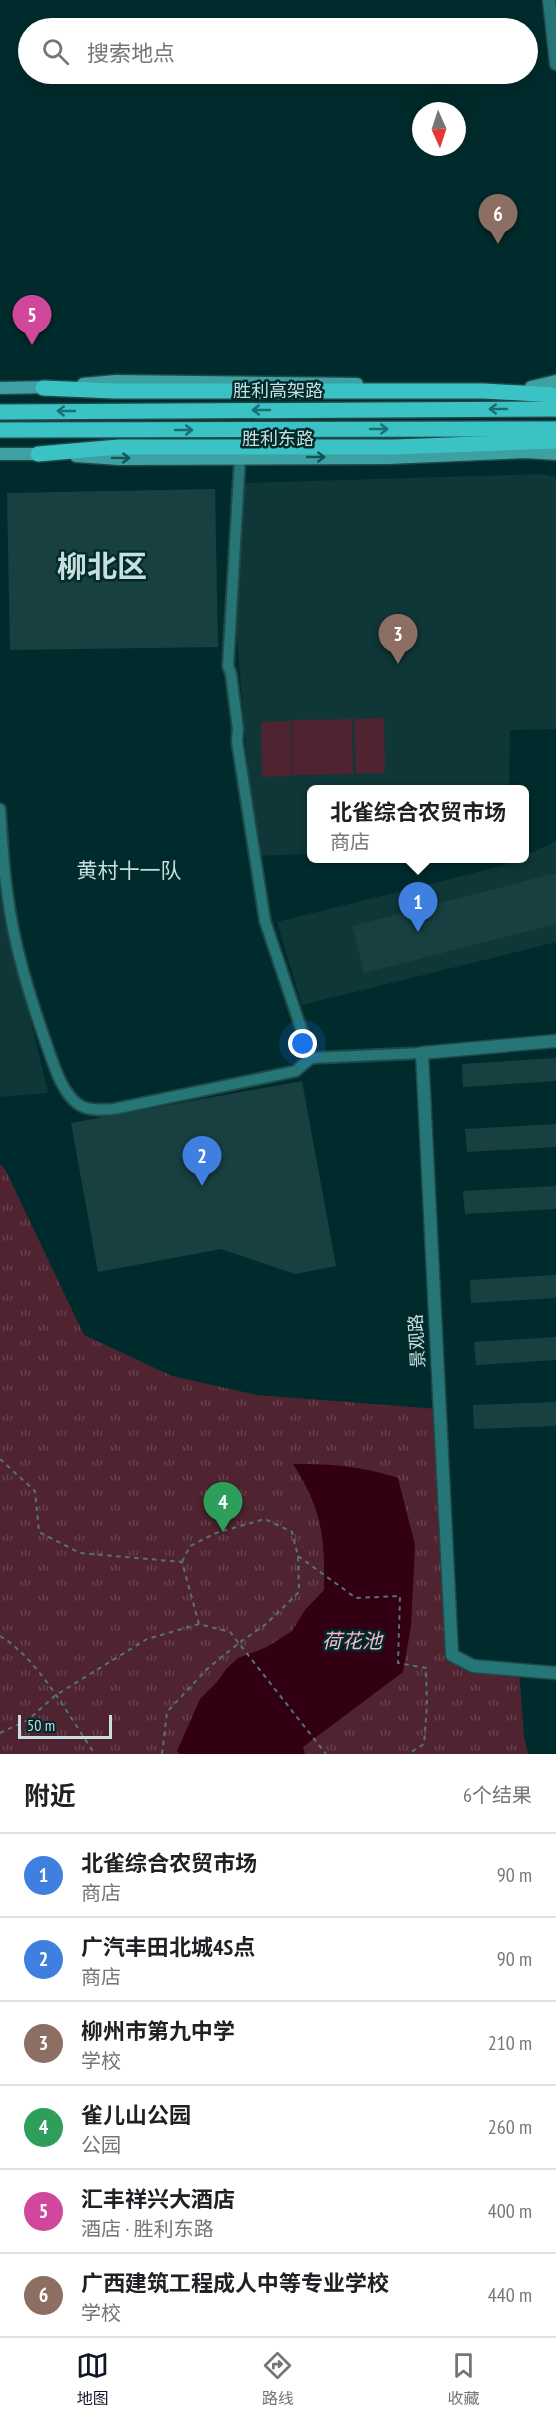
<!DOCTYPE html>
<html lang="zh">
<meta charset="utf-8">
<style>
body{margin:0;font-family:"PT Sans Narrow","Noto Sans SC",sans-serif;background:#f2f2f2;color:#202124}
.compass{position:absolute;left:412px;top:102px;width:54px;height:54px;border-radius:50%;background:#fff;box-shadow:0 6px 24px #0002;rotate:177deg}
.scale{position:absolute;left:18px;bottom:15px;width:94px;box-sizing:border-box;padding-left:6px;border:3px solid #c9dede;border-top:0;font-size:16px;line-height:21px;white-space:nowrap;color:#c9dede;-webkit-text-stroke:4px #002b2c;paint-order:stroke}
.you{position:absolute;left:303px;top:1044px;width:21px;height:21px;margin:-15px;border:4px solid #fff;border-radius:50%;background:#1a73e8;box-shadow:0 0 0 9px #1a73e833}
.badge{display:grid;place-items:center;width:39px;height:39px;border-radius:50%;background:#111827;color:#fff;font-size:20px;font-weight:700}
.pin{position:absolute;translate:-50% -50px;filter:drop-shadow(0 2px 3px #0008)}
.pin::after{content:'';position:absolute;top:32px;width:21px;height:18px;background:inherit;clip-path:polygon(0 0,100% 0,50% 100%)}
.popup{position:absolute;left:307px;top:785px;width:222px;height:78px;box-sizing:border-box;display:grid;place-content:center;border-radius:9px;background:#fff;filter:drop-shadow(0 2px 4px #0005);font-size:20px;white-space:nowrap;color:#757577}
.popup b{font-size:22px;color:#202124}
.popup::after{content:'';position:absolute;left:50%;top:100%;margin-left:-12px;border:12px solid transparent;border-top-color:#fff}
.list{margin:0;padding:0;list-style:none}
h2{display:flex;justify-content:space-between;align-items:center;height:78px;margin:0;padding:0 24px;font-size:26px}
h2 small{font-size:20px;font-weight:400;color:#757577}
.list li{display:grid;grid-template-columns:39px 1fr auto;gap:18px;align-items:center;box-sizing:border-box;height:84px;padding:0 24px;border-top:2px solid #e0e0e0}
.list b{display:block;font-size:22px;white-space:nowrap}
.list p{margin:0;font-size:20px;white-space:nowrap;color:#757577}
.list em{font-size:20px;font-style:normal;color:#757577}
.icon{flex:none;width:33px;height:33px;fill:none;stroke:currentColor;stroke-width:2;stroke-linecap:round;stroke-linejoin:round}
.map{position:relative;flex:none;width:556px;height:1754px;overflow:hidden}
.search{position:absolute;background:#fff;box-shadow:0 6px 24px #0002;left:18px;right:18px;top:18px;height:66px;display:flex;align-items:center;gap:15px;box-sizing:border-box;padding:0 21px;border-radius:33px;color:#757577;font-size:22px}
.sheet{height:582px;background:#fff}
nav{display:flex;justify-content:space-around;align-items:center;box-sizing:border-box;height:84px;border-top:2px solid #e0e0e0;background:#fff;font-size:16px;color:#757577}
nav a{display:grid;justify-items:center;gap:3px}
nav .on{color:#111827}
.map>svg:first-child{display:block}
</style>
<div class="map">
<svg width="556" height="1754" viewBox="0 0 556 1754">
<defs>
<pattern id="park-tufts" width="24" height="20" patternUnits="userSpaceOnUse" patternTransform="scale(1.5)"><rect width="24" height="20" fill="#502330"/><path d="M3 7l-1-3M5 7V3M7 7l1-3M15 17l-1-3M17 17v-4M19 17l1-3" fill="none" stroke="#68424e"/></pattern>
</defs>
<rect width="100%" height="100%" fill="#002b2c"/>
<g fill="#0f3738">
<path d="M540,474L556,477V729L510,730L509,789L312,790L311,854L255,856L234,600L243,483Z"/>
<path d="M556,841V942L302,1005L277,922L502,866L519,859L524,858L525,856Z"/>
<path d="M0,866L7,922L48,1093L0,1097Z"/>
</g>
<path fill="url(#park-tufts)" d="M0,1164L5,1169L84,1335L172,1376L257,1395L438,1409L452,1655L473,1666L519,1671L524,1736L528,1754H0Z"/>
<g fill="#502330">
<path d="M384,718L385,773L356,774L354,719Z"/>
<path d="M352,719L353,774L293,775L292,720Z"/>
<path d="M291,721L292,776L262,777L261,722Z"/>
</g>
<path fill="#320012" d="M293,1464C332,1464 360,1466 398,1478L415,1545L411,1626L403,1672L303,1747L305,1754H180L177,1751L200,1699L217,1682L227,1668L238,1658L267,1647L292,1631L305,1610L324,1590C325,1537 322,1509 293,1464Z"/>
<g fill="#184040">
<path d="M215,489L218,647L10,650L7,493Z"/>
<path d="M556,873V924L364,973L352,926Z"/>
<path d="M556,1058V1081L463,1087L462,1064Z"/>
<path d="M302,1081L336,1266L295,1274L221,1249L98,1272L71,1123Z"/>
<path d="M556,1124V1147L467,1152L465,1129Z"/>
<path d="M556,1186V1209L465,1214L463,1191Z"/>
<path d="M556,1275V1298L471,1303L470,1280Z"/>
<path d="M556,1337V1360L476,1365L474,1342Z"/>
<path d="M556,1402V1426L474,1429L473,1405Z"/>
</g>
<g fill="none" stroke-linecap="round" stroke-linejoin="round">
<defs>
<g id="minor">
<path d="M240,457L228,666L231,674L238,729L237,741L265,921L311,1058"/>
<path d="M0,809C2,836 3,864 7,891C13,943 29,994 46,1043C53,1062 61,1092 78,1104C87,1111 103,1110 114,1109L296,1071L311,1058L422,1053"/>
</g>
<g id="tertiary">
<path d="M549,0L556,64"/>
<path d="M556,1041L422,1053L452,1655L473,1666L556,1673"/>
</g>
<g id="secondary">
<path d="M83,384L116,381L357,384"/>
<path d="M531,387L556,381"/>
<path d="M0,388L51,387"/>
<path d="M0,454H47"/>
<path d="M76,456L119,459L388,458L526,452L556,454"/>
</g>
<g id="primary">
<path d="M43,388L114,391H484L556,395"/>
<path d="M0,412L556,409"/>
<path d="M0,430L556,429"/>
<path d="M38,454L119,447H395L556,441"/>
</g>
</defs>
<use href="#minor" stroke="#204848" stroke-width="14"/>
<use href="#tertiary" stroke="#204848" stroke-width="15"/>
<use href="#secondary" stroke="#204848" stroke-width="15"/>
<use href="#primary" stroke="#204848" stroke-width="18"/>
<g stroke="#527474" stroke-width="2" stroke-dasharray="4.5 4.5" stroke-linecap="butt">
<path d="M0,1459L35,1491L39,1532L80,1553L182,1562L199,1624L230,1632L326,1754"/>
<path d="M298,1556L356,1598L400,1596L398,1663L426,1668L427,1705L424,1744L408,1754"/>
<path d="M0,1636C39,1659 69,1717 95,1754"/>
<path d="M0,1733L28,1720L56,1695L147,1639L199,1624"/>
<path d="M162,1754L167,1712L207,1669L239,1643L266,1624L299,1592L298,1556L292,1532L265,1519L216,1533L190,1546L182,1562"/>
</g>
<use href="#minor" stroke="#267577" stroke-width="10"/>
<use href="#tertiary" stroke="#267577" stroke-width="12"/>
<use href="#secondary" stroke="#3da0a2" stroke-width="12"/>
<use href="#primary" stroke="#3ac2c5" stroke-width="15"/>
</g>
<defs><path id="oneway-shaft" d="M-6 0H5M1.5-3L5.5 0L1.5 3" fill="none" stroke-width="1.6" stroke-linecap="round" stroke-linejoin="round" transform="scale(1.5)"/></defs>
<g stroke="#1a6f71">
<use href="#oneway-shaft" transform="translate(498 409) rotate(180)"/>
<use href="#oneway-shaft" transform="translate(261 410) rotate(180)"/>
<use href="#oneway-shaft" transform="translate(66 411) rotate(180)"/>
<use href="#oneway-shaft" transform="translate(379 429)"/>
<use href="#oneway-shaft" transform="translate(184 430)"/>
</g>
<g stroke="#155455">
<use href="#oneway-shaft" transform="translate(316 457)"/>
<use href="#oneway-shaft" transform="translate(121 458) rotate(1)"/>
</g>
<g text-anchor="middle" stroke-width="5" stroke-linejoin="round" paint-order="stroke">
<g font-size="18" fill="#c9dede" stroke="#002b2c">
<text x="278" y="397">胜利高架路</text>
<text x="278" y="445">胜利东路</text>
<text transform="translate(417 1341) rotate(-93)" y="6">景观路</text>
</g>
<g font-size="20" font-style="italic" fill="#fcb7c8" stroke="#002b2c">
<text x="352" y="1648">荷花池</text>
</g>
<g font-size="21" fill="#c9dede" stroke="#002b2c">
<text x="129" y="878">黄村十一队</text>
</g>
<g font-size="30" font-weight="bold" fill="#c9dede" stroke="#002b2c">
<text x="102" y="577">柳北区</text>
</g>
</g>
</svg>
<svg class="compass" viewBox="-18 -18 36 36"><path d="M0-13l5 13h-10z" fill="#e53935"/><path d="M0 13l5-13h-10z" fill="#757577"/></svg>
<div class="scale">50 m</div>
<div class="you"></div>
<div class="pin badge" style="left:418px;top:932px;background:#3f7fe0">1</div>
<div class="popup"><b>北雀综合农贸市场</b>商店</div>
<div class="pin badge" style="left:202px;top:1186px;background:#3f7fe0">2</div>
<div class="pin badge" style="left:398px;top:664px;background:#8d6e63">3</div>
<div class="pin badge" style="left:223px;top:1532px;background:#2e9e5b">4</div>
<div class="pin badge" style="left:32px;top:345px;background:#d1479c">5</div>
<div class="pin badge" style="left:498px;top:244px;background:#8d6e63">6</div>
<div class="search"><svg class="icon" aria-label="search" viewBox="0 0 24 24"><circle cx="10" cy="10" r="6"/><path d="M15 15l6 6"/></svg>搜索地点</div>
</div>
<section class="sheet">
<h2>附近<small>6个结果</small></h2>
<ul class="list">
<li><span class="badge" style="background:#3f7fe0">1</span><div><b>北雀综合农贸市场</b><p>商店</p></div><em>90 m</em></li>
<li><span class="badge" style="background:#3f7fe0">2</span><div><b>广汽丰田北城4S点</b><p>商店</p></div><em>90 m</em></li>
<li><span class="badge" style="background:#8d6e63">3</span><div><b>柳州市第九中学</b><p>学校</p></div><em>210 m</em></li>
<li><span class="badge" style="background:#2e9e5b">4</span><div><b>雀儿山公园</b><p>公园</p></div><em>260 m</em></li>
<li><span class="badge" style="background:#d1479c">5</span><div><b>汇丰祥兴大酒店</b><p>酒店 · 胜利东路</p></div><em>400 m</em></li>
<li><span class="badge" style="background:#8d6e63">6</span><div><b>广西建筑工程成人中等专业学校</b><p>学校</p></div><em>440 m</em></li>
</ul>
</section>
<nav>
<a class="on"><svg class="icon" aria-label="map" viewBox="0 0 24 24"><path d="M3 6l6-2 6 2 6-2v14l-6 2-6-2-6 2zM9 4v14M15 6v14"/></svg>地图</a>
<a><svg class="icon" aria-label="directions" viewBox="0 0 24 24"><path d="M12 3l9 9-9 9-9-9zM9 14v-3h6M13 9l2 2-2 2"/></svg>路线</a>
<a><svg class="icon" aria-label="saved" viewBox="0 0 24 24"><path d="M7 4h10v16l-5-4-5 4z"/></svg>收藏</a>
</nav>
